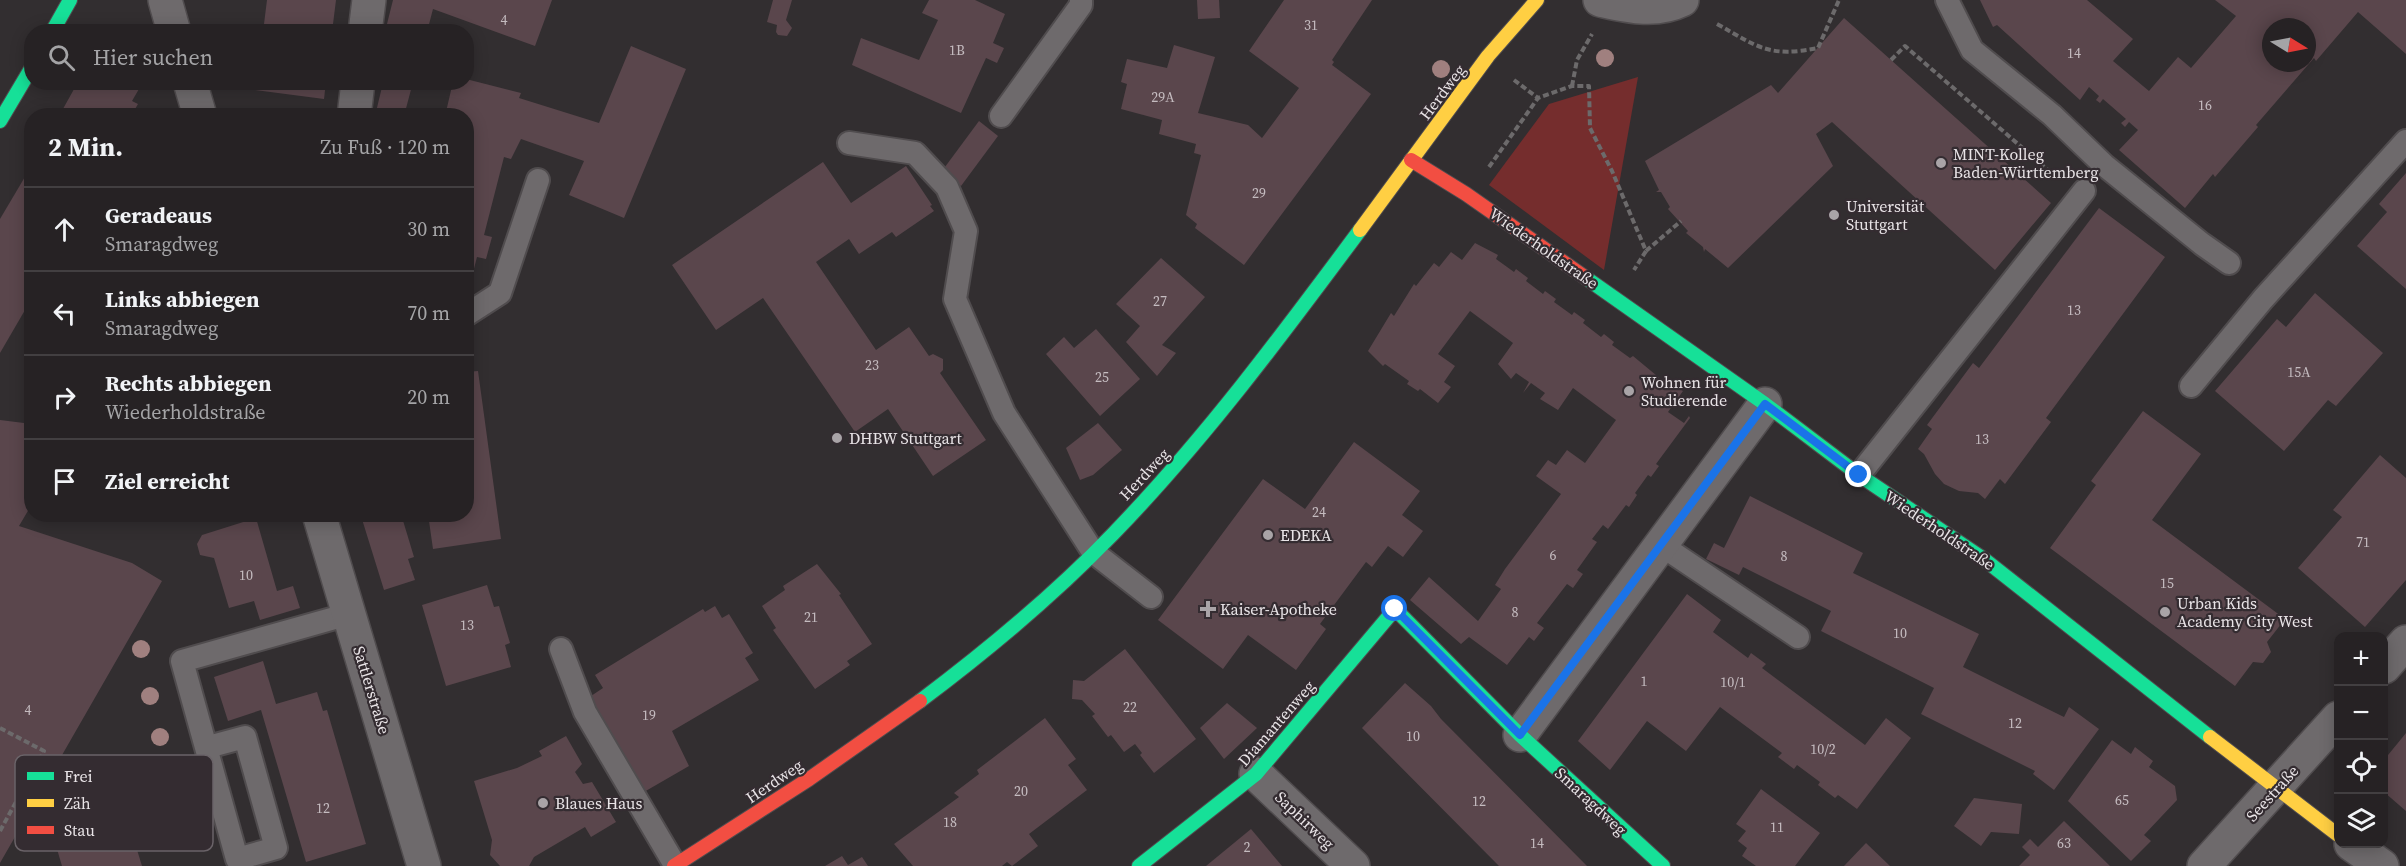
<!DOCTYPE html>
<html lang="de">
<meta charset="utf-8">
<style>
body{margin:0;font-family:"Source Serif 4",serif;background:#2e2a2c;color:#f1f3f6}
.controls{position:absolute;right:18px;bottom:18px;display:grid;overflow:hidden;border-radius:12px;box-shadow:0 3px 15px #0003}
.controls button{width:54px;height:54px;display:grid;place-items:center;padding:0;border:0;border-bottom:2px solid #423f41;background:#262224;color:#f1f3f6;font:30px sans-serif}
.compass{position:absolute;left:2262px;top:18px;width:54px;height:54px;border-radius:50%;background:#262224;box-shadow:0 3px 15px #0003;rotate:100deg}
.stop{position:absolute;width:18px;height:18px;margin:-14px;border:4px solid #1a73e8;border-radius:50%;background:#fff}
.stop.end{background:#1a73e8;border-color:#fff;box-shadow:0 2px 6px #0008}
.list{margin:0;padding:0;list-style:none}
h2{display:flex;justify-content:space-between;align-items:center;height:78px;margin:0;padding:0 24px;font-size:26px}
h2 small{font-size:20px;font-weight:400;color:#a4a4a6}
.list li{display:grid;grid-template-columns:39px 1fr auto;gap:18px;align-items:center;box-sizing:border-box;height:84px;padding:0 24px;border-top:2px solid #423f41}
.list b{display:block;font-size:22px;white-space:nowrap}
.list p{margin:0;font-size:20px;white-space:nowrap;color:#a4a4a6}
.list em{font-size:20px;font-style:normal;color:#a4a4a6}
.icon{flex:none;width:33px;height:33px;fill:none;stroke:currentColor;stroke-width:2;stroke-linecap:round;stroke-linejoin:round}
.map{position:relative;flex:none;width:2406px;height:866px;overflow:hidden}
.search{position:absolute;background:#262224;box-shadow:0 3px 15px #0003;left:24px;top:24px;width:450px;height:66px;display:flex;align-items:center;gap:15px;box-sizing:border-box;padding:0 21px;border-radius:24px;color:#a4a4a6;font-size:22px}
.panel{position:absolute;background:#262224;box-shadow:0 3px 15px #0003;left:24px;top:108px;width:450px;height:414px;border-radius:24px}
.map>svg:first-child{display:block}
</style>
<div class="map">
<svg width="2406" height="866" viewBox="0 0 2406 866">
<rect width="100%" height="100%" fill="#322e30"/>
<path fill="#752d2d" d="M1638,77L1604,270L1489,185L1549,104Z"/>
<g fill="#5a464c" fill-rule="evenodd">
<path d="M267,0H336L332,32H263Z"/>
<path d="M393,0H552L535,46L433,9L427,32H385Z"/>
<path d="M773,0H792L786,20L792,28L787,36L778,35L776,32L777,25L767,22Z"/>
<path d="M929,0H975L1005,14L993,43L1004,48L997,63L986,58L961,113L852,65L861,38L919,60L938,20L922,13Z"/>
<path d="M1197,0H1219L1220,18L1198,19Z"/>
<path d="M1284,0H1372L1332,60L1334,62L1332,65L1371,94L1244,265L1195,228L1197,224L1186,215L1201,155L1194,153L1196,144L1159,134L1162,120L1121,109L1127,84L1121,82L1127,59L1167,68L1174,45L1215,57L1198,113L1248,125L1262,138L1299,88L1249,51Z"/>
<path d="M1980,0H2087L2133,39L2113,61L2149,91L2178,57L2191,68L2236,16L2215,0H2406V54L2358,12L2316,61L2314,58L2256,125L2258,127L2215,177L2213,174L2185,208L2119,150L2138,130L2129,122L2125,127L2121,123L2126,119L2103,99L2100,103L2096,100L2099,96L2089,87L2080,100L1997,25L1993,27ZM2271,27H2307V63H2271Z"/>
<path d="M1844,18L2051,203L1995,270L1832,122L1816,134L1833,166L1728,268L1705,249L1704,252L1703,247L1686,233L1688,231L1668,209L1670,207L1661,192H1656L1659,190L1645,161L1771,85L1778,93Z"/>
<path d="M631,46L686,69L624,218L569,195L584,161L521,139L511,159L504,157L484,235L492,237L486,259L477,257L469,288L466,287V116H445L453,82H466V79L521,93L519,98L599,123Z"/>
<path d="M78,82H143L132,101L138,104L131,116H59Z"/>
<path d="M256,82H326L324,99L255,90Z"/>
<path d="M372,82H413L404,116H375L382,87Z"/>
<path d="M979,121L998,136L961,186L942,171Z"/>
<path d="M823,162L851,203L906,166L932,205L930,206L934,211L896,237L892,232L859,254L849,239L816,262L876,350L909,327L929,356L933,354L943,359V370L940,373L986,440L933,476L888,409L855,432L763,298L716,330L672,265Z"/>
<path d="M32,165V298L0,353V219Z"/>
<path d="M2406,173V289L2357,246L2387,212L2379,204Z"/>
<path d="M2099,208L2165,257L2046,418L2051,422L2005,484L2000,479L1985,499L1978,493L1959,491L1944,484L1935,474L1924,454L1918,449L1932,429L1927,425L1973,363L1979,368Z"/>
<path d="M1475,243L1498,255L1496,259L1514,272L1516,269L1528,278L1526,281L1543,294L1545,291L1556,299L1554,302L1572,315L1574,312L1585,320L1583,323L1601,337L1604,334L1614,342L1612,345L1630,358L1633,356L1674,390L1677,387L1683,391L1668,412L1684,423L1689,416L1690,418L1656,464L1659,466L1651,477L1648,475L1635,493L1637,495L1629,507L1626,505L1608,529L1603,525L1592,539L1597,542L1577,570L1583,574L1573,588L1567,584L1537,623L1544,628L1534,641L1529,637L1507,665L1469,637L1461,644L1410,600L1429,577L1478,621L1501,589L1495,585L1505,569L1561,494L1536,476L1548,460L1556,465L1567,450L1585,463L1616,420L1573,388L1558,410L1540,399L1545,393L1531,383L1523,393L1529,382L1516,373L1511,379L1498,364L1513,343L1470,311L1438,354L1455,366L1444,382L1451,387L1438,403L1420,389L1418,391L1407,384L1409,381L1385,364L1383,366L1368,351L1391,313L1394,316L1414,284L1416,286L1434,263L1439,267L1451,252L1462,260Z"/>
<path d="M1161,258L1205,297L1162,345L1176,353L1157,376L1126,342L1140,326L1116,304Z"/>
<path d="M2315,293L2383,353L2336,406L2328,400L2284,451L2215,391L2277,319L2286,327Z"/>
<path d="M1096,329L1140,379L1100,416L1046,354L1064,337L1074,348Z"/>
<path d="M478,371L501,539L433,549L428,514H466V372Z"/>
<path d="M2143,411L2201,454L2152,520L2285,619L2267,642L2271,652L2263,663L2253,662L2235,686L2050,548L2096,485L2091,481Z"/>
<path d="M0,420L32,424V504L19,526L132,563L162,581L0,863Z"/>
<path d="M1098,423L1122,450L1093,475L1080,480L1066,448Z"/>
<path d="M1354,442L1420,491L1402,515L1423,531L1403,557L1388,546L1372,567L1366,562L1320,624L1326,629L1296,670L1248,635L1223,669L1158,620L1263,479L1305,509Z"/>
<path d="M2380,455L2406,478V580L2365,627L2298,568L2342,517L2333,510Z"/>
<path d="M1750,496L1863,553L1853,573L1979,634L1963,667L2064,717L2069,707L2099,729L2054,790L2033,774L2035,771L1921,714L1934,688L1821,631L1831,611L1743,567L1739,575L1706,559L1714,543L1724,548Z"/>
<path d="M365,514H401L414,557L408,559L415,580L384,590L361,516Z"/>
<path d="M256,518L277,591L293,586L300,608L260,620L254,601L229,608L214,558L200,555L197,544L202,535Z"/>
<path d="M817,564L841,594L839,595L872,644L847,661L850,665L815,689L773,630L776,628L762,606L785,590L783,586Z"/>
<path d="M487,585L494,607L499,606L510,643L505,645L511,667L446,686L422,605Z"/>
<path d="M1687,594L1721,620L1713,632L1748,658L1751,653L1766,664L1762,668L1865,745L1886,718L1911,738L1857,809L1838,795L1835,798L1818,785L1820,782L1797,765L1794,769L1778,757L1782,753L1720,707L1686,751L1647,721L1610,770L1578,741Z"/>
<path d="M715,606L722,618L729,614L753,653L745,658L759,680L672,731L689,766L644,792L588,698L603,688L595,675L703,609L705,612Z"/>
<path d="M1125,649L1196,739L1154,773L1140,755L1142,753L1135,744L1124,752L1111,735L1108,737L1092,716L1095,714L1082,700L1072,699L1073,680L1084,681Z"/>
<path d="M263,661L276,704L317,692L323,711L327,710L366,844L306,862L261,710L228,721L214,677Z"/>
<path d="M1405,683L1431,706L1441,719L1587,866H1499L1362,728Z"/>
<path d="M1227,703L1257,728L1224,759L1200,728Z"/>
<path d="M1045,718L1076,759L1068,765L1087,790L1029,834L1038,846L1012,866L1007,862L1002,866H913L894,844L959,797L954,793L979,774L977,770Z"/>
<path d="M2406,733V811L2384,792V760Z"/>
<path d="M566,736L582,764L575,772L583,784L592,782L616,822L591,837L585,827L534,857L529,866H500L490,855L492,840L474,781L517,768L542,756L539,751Z"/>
<path d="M2112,740L2131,754L2135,747L2153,761L2149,767L2175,786L2177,800L2144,835L2151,841L2131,861L2068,801Z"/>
<path d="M1761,789L1820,833L1795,866H1756L1742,856L1747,848L1738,841L1746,831L1736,824Z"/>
<path d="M1974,798L2022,804L2019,834L1991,832L1981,846L1954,826Z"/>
<path d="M122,801L142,866H62L49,822Z"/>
<path d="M2064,821L2110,866H2019L2030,855L2022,847L2030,839L2038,847Z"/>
<path d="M1251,829L1282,866H1206Z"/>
<path d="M1866,843L1890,866H1844Z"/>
<path d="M842,856L848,865L862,857L868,866H825Z"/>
</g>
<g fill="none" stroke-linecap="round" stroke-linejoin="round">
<defs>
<g id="lane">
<path d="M1947,0L1972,50L2052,115L2104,165L2202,244L2229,263"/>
<path d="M1001,116L1081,5V0"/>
<path d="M849,143L915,153L947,187L966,231L955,299L1004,413L1093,552L1151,597"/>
<path d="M466,315L500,293L538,180"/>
<path d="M2191,386L2263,299L2406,141"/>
<path d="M1859,475L2084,191"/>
<path d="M1661,545L1798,637"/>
<path d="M561,649L585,712L675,865"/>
<path d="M208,747L245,737L276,848L237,859L182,661L349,614"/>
</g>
<g id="street">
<path d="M165,0L174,32"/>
<path d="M1600,0C1628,6 1655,13 1682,0"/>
<path d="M365,32L369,0"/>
<path d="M190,82L200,116"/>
<path d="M354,116L358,82"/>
<path d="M319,514L424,866"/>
<path d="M2384,667L2406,642"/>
<path d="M1520,735L1765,404"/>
<path d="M1256,774L1353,866"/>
<path d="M2351,844L2382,866"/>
<path d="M2204,866L2338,718"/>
</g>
<g id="fast">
<path d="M52,32L70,0"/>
<path d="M0,121L32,67"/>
<path d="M1586,278L1765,404L1859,475L1985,560L2210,737"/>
<path d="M920,701C988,650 1054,595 1113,534C1204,440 1282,335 1360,230"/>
<path d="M1139,866L1256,774L1395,609L1520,735L1663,866"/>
</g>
<g id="slow">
<path d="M1360,230L1488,56L1537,0"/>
<path d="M2210,737L2338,835"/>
</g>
<g id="jam">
<path d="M1411,160L1466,194L1586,278"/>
<path d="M674,866L809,779L920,701"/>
</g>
</defs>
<use href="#lane" stroke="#504c4e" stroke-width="26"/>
<use href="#street" stroke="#504c4e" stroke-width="36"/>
<use href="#fast" stroke="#504c4e" stroke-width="16"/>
<use href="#slow" stroke="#504c4e" stroke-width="16"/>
<use href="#jam" stroke="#504c4e" stroke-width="16"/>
<g stroke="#6c6a6b" stroke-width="4" stroke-dasharray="6 3" stroke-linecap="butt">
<path d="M1717,24C1758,47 1769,58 1818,48L1839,0"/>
<path d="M1891,60L1905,46L2056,177"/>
<path d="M1514,80L1538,98"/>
<path d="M1572,86L1577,60L1592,34"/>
<path d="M1489,167L1538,98L1572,86H1589L1590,128L1612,171L1646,251L1634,270"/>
<path d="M1646,251L1681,221"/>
<path d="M0,728L44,751L0,831"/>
<path d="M124,807L187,787"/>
</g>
<use href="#lane" stroke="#6e6a6c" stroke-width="22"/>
<use href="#street" stroke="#6e6a6c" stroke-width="33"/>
<use href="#fast" stroke="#16e098" stroke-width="14"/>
<use href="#slow" stroke="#ffcf43" stroke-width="14"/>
<use href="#jam" stroke="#f24e42" stroke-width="14"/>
</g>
<g fill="#a0807f">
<circle cx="1605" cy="58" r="9"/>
<circle cx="1441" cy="69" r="9"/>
<circle cx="141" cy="649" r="9"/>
<circle cx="150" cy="696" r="9"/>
<circle cx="160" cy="737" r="9"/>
</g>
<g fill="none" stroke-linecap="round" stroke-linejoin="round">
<path stroke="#1a73e8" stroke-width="8" d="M1395,609L1520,735L1765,404L1859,475"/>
</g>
<g fill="#a9a4a7" stroke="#342c31" stroke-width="2">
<circle cx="1941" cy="163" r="6"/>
<circle cx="1834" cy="215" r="6"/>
<circle cx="1629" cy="391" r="6"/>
<circle cx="837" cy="438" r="6"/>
<circle cx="1268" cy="535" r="6"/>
<path d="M1205 600h6v6h6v6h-6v6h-6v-6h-6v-6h6z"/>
<circle cx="2165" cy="612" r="6"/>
<circle cx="543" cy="803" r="6"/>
</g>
<g text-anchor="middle" stroke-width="4.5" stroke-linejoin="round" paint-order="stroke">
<g font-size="14" fill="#c5bcc0">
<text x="504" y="25">4</text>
<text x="1311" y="30">31</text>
<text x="957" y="55">1B</text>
<text x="2074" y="58">14</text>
<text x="1163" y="102">29A</text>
<text x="2205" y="110">16</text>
<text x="1259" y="198">29</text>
<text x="1160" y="306">27</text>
<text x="2074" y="315">13</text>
<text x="872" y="370">23</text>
<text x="2299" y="377">15A</text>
<text x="1102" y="382">25</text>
<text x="1982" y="444">13</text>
<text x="1319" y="517">24</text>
<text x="2363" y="547">71</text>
<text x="1553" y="560">6</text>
<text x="1784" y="561">8</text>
<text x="246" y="580">10</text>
<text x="2167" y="588">15</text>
<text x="1515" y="617">8</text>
<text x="811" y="622">21</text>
<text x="467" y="630">13</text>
<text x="1900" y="638">10</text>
<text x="1644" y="686">1</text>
<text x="1733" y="687">10/1</text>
<text x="1130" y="712">22</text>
<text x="28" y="715">4</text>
<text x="649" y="720">19</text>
<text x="2015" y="728">12</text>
<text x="1413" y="741">10</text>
<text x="1823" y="754">10/2</text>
<text x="1021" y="796">20</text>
<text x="2122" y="805">65</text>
<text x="1479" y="806">12</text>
<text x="323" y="813">12</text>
<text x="950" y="827">18</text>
<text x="1777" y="832">11</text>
<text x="1537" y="848">14</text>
<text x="2064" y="848">63</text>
<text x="1247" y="852">2</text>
</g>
<g font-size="16" fill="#e9e4e7" stroke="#342c31">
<text transform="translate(1442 92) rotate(-53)" y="6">Herdweg</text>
<text transform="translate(1544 248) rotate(35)" y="6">Wiederholdstraße</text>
<text transform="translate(1144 474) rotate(-47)" y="6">Herdweg</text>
<text transform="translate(1940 530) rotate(34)" y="6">Wiederholdstraße</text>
<text transform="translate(372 690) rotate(73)" y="6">Sattlerstraße</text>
<text transform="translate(1276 723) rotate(-49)" y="6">Diamantenweg</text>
<text transform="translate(774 781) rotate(-34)" y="6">Herdweg</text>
<text transform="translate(2272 793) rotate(-48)" y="6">Seestraße</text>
<text transform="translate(1591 801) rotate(43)" y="6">Smaragdweg</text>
<text transform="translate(1305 820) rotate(44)" y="6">Saphirweg</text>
</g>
<g font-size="16" fill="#e9e4e7" stroke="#342c31" text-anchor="start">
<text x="1953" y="160">MINT-Kolleg<tspan x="1953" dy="18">Baden-Württemberg</tspan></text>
<text x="1846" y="212">Universität<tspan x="1846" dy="18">Stuttgart</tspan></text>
<text x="1641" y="388">Wohnen für<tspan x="1641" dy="18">Studierende</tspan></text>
<text x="849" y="444">DHBW Stuttgart</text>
<text x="1280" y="541">EDEKA</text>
<text x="2177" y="609">Urban Kids<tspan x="2177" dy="18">Academy City West</tspan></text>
<text x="1220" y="615">Kaiser-Apotheke</text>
<text x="555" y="809">Blaues Haus</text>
</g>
</g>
<rect x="15" y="755" width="198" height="96" rx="9" fill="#342c31" stroke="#6a6368" stroke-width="1.5"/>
<rect x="27" y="772" width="27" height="8" fill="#16e098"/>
<rect x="27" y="799" width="27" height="8" fill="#ffcf43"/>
<rect x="27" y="826" width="27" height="8" fill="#f24e42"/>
<g font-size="16" fill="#e9e4e7">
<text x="64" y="782">Frei</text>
<text x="64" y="809">Zäh</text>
<text x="64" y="836">Stau</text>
</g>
</svg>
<div class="controls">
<button>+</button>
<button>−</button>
<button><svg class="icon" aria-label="locate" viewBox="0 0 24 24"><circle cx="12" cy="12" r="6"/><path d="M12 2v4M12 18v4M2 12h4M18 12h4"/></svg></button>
<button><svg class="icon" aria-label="layers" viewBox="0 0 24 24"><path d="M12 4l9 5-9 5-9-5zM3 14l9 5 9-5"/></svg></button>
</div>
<svg class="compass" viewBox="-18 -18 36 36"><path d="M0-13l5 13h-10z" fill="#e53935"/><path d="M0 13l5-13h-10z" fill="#a4a4a6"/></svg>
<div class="stop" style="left:1395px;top:609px"></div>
<div class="stop end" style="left:1859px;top:475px"></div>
<div class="search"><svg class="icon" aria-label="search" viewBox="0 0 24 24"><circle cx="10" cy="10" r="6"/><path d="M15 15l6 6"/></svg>Hier suchen</div>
<section class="panel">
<h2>2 Min.<small>Zu Fuß · 120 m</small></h2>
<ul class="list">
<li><svg class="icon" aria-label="ahead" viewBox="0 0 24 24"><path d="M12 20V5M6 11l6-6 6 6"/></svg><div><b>Geradeaus</b><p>Smaragdweg</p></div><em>30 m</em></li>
<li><svg class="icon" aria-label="left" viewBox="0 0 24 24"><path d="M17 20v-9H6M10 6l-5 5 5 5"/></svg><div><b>Links abbiegen</b><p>Smaragdweg</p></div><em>70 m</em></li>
<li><svg class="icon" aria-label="right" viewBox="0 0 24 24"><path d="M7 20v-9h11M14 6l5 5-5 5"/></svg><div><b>Rechts abbiegen</b><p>Wiederholdstraße</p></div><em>20 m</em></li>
<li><svg class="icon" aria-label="arrive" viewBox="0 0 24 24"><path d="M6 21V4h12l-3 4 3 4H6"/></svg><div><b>Ziel erreicht</b></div></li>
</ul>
</section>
</div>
